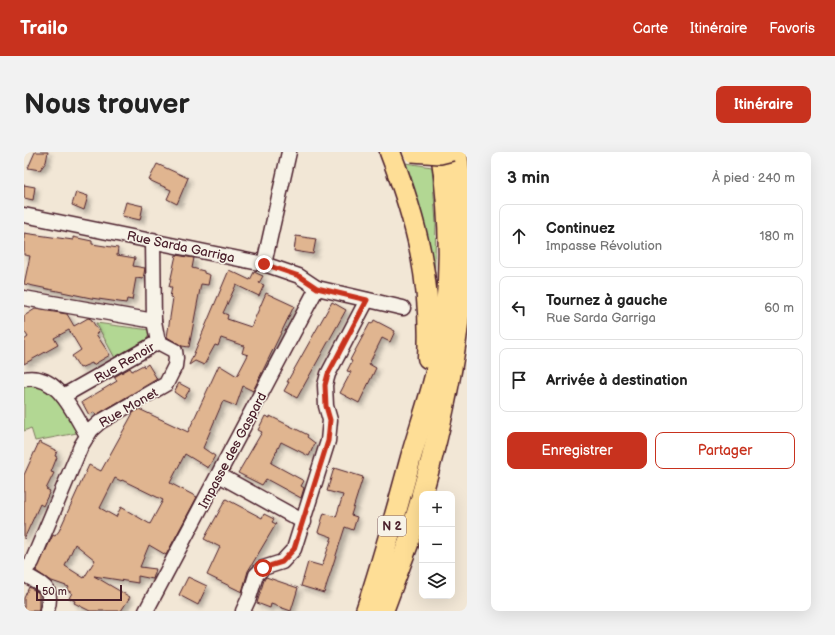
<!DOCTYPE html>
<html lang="fr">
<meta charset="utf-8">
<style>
body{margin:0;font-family:"Balsamiq Sans",sans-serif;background:#f2f2f2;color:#222}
.controls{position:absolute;right:12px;bottom:12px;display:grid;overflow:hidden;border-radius:8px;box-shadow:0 4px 16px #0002}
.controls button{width:36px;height:36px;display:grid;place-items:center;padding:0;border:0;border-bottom:1px solid #e0e0e0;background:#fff;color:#222;font:20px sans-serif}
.scale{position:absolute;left:12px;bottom:10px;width:86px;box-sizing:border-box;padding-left:4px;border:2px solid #4a1f2b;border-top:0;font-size:11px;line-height:14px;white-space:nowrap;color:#4a1f2b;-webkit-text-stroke:3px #f7f3e8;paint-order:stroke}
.stop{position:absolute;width:12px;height:12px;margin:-9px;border:3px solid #c8321e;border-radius:50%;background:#fff}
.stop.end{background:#c8321e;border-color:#fff;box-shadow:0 1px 4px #0008}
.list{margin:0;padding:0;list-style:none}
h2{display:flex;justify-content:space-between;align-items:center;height:52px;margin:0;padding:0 16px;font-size:17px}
h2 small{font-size:13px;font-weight:400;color:#767676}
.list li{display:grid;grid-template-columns:26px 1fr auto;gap:12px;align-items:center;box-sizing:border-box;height:64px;margin:0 8px 8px;padding:0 8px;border:1px solid #e0e0e0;border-radius:8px}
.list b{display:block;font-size:15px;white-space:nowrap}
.list p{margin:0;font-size:13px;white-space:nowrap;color:#767676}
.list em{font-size:13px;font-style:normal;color:#767676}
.actions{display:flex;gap:8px;padding:12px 16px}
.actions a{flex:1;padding:9px 0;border:1px solid #c8321e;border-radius:8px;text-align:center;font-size:14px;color:#c8321e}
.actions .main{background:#c8321e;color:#fff}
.icon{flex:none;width:22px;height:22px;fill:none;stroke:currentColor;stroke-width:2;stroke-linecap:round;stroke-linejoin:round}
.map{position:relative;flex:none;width:443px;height:459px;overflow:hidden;border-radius:8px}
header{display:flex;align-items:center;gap:24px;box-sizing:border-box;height:56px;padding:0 20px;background:#c8321e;color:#fff}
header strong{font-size:19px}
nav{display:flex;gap:22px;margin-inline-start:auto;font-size:14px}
.intro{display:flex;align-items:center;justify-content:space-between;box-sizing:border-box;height:96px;padding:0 24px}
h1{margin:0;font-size:28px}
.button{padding:10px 18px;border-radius:8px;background:#c8321e;color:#fff;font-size:14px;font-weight:700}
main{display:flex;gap:24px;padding:0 24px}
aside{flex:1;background:#fff;border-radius:8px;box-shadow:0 4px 16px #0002}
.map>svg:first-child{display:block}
</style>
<header>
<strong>Trailo</strong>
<nav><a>Carte</a><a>Itinéraire</a><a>Favoris</a></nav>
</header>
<div class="intro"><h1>Nous trouver</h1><a class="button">Itinéraire</a></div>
<main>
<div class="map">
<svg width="443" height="459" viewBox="0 0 443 459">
<defs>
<filter id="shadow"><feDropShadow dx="3.5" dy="3.5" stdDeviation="2" flood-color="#0004"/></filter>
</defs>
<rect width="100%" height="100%" fill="#f2e7d6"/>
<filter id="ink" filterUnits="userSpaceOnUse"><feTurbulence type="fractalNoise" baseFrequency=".025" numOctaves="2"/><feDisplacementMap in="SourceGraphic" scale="8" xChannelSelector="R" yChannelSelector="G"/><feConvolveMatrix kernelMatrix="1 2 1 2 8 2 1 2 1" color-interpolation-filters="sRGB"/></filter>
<g filter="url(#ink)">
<g fill="#b2d793" stroke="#7e7b5f">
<path d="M381,11L408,15L412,72L410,137Z"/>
<path d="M72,171L126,178C124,194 105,200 92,208Z"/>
<path d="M19,232L28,237L53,281L11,289L7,276L0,279V235Z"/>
</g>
<g fill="#e0b590" stroke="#4a1f2b" fill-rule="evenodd" filter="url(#shadow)">
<path d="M11,0H24L22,10L16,18L4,16Z"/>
<path d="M133,12L164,26L153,52L143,47L147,38L125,28Z"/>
<path d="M0,33L11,35L9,48L0,46Z"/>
<path d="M52,40L64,44L60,58L48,53Z"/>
<path d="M102,50L119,54L116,68L98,64Z"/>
<path d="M0,81L49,88V85L68,89V92L94,96L93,103L111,106L109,114L121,116L119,127L112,126L108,148L103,147L102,151L67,146L0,132L6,104L0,103Z"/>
<path d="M272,84L292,87L289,102L270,99Z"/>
<path d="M152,103L170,106L168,116L180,119V121L186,123L184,133L177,132L165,195L158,194L143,185L149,146L146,145L148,135H145Z"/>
<path d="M205,118L226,128L230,120L239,124L235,131L240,133L235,144L212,133L199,161L204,163L203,167L227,175L242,141L270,154L229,239L219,234L212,254L199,249L179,296L191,304L184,316L161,302L146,331L173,345L142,403L125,393L116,415L132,417L129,427L114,424V431L70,424L106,445L97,459H66L50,451L51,449L45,446L48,441L43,438L45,435L25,428L12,419L29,383L31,384L35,379L65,313L77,319L109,261L115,257L164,280L195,213L213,224L224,203L218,201L220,194L197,186L194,194L191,193L180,213L171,209L165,213ZM91,326L97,329L98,328L139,348L126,372L97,355L92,365L76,356ZM51,392L71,408L60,426L41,414Z"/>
<path d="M308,150L322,158L273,246L260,239L265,230H263Z"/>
<path d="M11,157L43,162L50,174L64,166L67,167L75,180L72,182L86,203L69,213L68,211L56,216L48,204L57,198L45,178L30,186L34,193L0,212V188L4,185L0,179V164Z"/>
<path d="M350,168L371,179L366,190L358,186L345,212L352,216L335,251L316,241L327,220L323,219L328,209L326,208L346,171L348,172Z"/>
<path d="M124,212L133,227L72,263L70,260L65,263L58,250L93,229L90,225L106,216L108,219L119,213L120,215Z"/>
<path d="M155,231L166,237L160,247L150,240Z"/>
<path d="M241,264L246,266V264L284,283L283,285L291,291L285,304L257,290L247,311L280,329L277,334L280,336L277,346L242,327L238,333L214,321L238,280L234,278Z"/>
<path d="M15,290L33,299L31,304L33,305L27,320L30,321L22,337L26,339L19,354L16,352L0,387V323Z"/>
<path d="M310,316L339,325L327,363L333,365L329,378L321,375L300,441L277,434L284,410L298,414L308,385L294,380L300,361L312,365L319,343L303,339Z"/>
<path d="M202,347L238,366L240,362L250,367L248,370L252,372L224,419L218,440L183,423L196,395L180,387Z"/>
<path d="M164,425L183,434L174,453L155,443Z"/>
<path d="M242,425L274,436L267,459L247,452L246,456L233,451L240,428Z"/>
<path d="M5,435L15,441V459H0V446Z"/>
</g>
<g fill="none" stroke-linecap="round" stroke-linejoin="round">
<defs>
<g id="minor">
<path d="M0,63L240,112L275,124L293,136L379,156"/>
<path d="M129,88L130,169L134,190"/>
<path d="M240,112L265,0"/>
<path d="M0,146L130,169"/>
<path d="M0,227C34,221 48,259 63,283"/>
<path d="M39,244L134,190"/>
<path d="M195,323L280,370"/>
<path d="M0,419L8,410L57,294L67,278L76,270L142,232L151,214L152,206L151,199L134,190"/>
<path d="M0,422C19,434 30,434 23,459"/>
<path d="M122,459L293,136"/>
<path d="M219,459L225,446L232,423L239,416L258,410L270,397L304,289L306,268L302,254L301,233L304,222L343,148"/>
</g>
<g id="highway">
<path d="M366,0C393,70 408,131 404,206"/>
<path d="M398,342C424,252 443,157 439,64C438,42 435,21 433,0"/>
<path d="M342,459C359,408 373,357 387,305C395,277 405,249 412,220C428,148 428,73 417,0"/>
<path d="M359,459L384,392L398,344"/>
</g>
</defs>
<use href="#minor" stroke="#4a1f2b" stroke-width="17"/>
<use href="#highway" stroke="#4a1f2b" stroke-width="23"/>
<use href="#minor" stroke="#f7f3e8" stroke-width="14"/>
<use href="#highway" stroke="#fede96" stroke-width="20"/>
<defs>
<path id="major-bridge" d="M388,1L416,3L428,0"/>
</defs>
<use href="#major-bridge" stroke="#4a1f2b" stroke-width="20" stroke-linecap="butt"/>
<use href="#major-bridge" stroke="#fede96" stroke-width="17"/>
</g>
</g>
<g fill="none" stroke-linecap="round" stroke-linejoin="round" filter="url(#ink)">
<path stroke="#c8321e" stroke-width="5" d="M239,416L258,410L270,397L304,289L306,268L302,254L301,233L304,222L343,148L293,136L275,124L240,112"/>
</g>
<g text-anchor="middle" stroke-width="3" stroke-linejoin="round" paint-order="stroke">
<rect fill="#f7f3e8" stroke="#7e5f64" stroke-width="1" x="354" y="364" width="28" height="20" rx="3"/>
<g font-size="12" font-weight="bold" fill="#4a1f2b">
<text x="368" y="378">N 2</text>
</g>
<g font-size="13" fill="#4a1f2b" stroke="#f7f3e8">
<text transform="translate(157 94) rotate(12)" y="5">Rue Sarda Garriga</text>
<text transform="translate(100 210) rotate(-30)" y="5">Rue Renoir</text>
<text transform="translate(104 255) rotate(-30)" y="5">Rue Monet</text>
<text transform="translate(208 298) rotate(-62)" y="5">Impasse des Gaspard</text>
</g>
</g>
</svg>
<div class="controls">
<button>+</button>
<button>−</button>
<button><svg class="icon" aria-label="layers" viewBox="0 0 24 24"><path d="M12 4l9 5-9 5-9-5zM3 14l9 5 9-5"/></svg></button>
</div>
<div class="scale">50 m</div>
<div class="stop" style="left:239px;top:416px"></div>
<div class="stop end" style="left:240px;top:112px"></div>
</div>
<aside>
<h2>3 min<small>À pied · 240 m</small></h2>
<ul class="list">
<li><svg class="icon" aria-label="ahead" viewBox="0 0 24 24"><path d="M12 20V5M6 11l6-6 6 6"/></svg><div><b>Continuez</b><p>Impasse Révolution</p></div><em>180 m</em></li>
<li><svg class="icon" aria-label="left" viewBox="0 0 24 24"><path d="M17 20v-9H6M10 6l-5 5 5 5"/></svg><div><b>Tournez à gauche</b><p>Rue Sarda Garriga</p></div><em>60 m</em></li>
<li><svg class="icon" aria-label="arrive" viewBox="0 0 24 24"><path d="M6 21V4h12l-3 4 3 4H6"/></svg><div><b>Arrivée à destination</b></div></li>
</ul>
<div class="actions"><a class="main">Enregistrer</a><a>Partager</a></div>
</aside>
</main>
